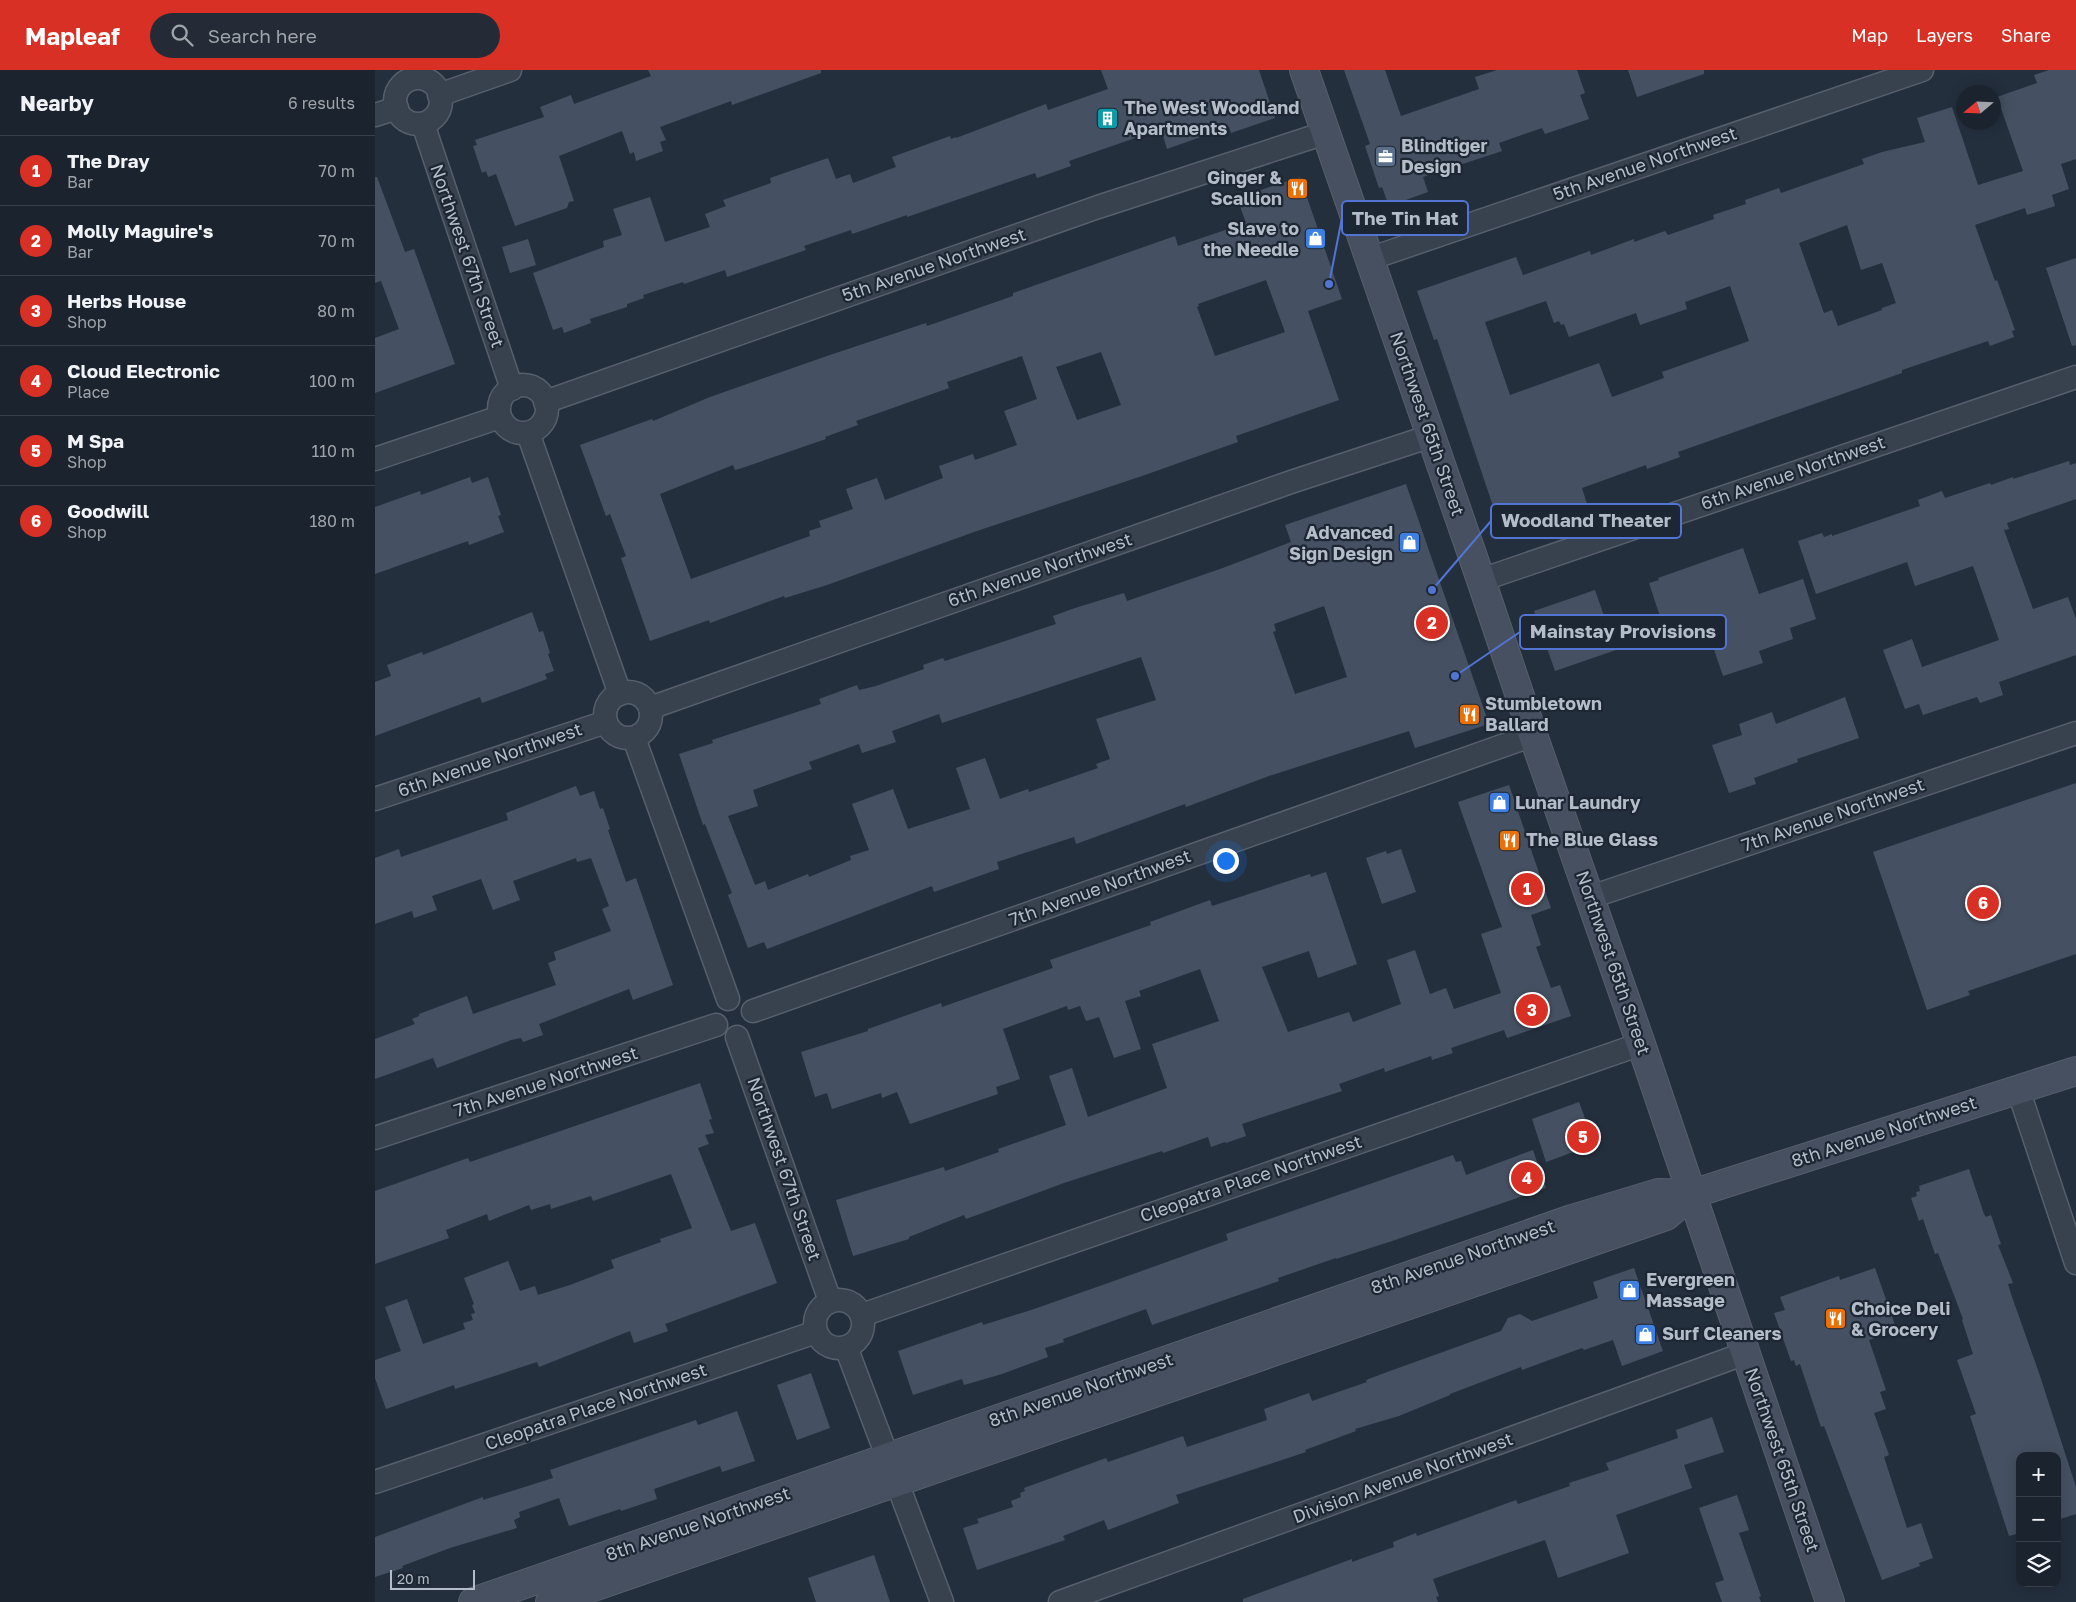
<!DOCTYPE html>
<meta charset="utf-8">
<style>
body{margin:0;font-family:"Golos Text",sans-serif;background:#242b36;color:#f1f3f6}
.controls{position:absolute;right:15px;bottom:15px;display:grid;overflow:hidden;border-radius:10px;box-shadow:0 2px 12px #0003}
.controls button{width:45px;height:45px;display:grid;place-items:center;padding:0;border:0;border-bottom:1px solid #39404a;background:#1b232e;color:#f1f3f6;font:25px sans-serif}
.compass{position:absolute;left:1581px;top:15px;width:45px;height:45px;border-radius:50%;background:#1b232e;box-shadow:0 2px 12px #0003;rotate:251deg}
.scale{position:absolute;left:15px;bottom:12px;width:85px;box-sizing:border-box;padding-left:5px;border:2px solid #b4bcc9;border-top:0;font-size:14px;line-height:18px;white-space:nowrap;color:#b4bcc9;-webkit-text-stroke:4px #1d2633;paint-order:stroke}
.you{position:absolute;left:850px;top:790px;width:18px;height:18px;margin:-12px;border:4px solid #fff;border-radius:50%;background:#1a73e8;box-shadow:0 0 0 8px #1a73e833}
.badge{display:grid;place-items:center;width:32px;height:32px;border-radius:50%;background:#d93025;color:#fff;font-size:16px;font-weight:700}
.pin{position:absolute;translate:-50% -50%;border:2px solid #fff;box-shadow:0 1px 5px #0006}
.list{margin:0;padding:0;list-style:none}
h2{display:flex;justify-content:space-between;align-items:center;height:65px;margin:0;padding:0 20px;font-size:21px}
h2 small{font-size:16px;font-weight:400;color:#a0a4aa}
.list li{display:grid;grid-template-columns:32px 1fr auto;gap:15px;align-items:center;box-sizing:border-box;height:70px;padding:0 20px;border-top:1px solid #39404a}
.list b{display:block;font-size:19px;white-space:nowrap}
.list p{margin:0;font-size:16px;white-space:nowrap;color:#a0a4aa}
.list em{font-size:16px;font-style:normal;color:#a0a4aa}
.icon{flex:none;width:28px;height:28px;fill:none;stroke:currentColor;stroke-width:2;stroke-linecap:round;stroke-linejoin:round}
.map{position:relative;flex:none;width:1701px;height:1532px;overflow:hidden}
header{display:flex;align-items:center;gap:30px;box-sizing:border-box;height:70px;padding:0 25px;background:#d93025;color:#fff}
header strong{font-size:24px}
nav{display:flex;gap:28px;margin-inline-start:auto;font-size:18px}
.search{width:350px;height:45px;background:#242b36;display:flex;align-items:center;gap:12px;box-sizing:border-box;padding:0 18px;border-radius:28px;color:#a0a4aa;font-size:19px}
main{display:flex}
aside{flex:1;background:#1b232e}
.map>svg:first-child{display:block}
</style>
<header>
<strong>Mapleaf</strong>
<div class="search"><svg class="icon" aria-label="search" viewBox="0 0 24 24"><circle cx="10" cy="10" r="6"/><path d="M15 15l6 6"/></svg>Search here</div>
<nav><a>Map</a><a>Layers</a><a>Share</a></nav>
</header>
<main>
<aside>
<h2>Nearby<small>6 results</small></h2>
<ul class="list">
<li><span class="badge">1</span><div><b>The Dray</b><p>Bar</p></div><em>70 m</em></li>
<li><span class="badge">2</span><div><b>Molly Maguire's</b><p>Bar</p></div><em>70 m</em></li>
<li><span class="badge">3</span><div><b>Herbs House</b><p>Shop</p></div><em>80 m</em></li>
<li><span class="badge">4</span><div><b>Cloud Electronic</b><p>Place</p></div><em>100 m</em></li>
<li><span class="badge">5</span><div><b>M Spa</b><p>Shop</p></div><em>110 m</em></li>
<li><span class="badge">6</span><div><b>Goodwill</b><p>Shop</p></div><em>180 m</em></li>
</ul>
</aside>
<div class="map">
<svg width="1701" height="1532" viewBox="0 0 1701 1532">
<rect width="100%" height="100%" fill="#242f3e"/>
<g fill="#455162" fill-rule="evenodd">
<path d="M273,0H446V3L357,35L356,31L285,57L291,70L285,72L288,81L261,91L259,82L255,84L247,61L184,86L199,131L194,132L192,138L140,156L121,104L113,107L111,101L107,103L98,76L102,75L100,70L169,47L165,37L196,25L199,34L276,6Z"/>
<path d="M726,0H884L900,48L856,63L854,57L792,79L786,59L694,91L696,96L662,108L660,103L532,147V145L477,164L476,160L429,176L431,180L352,207L350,200L309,214L308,212L268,225L269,228L252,234V237L215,249L216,253L189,263L187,257L178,260L158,203L229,177L228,171L247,165L238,139L275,127L290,172L335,157L330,144L351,136L348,130L396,113L395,108L453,88L461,109L475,104L478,113L521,97L517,87L575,66L576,69L581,67V68L671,34L673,40L733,19Z"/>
<path d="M969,0H1010L1026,46L1104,19L1100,7L1122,0H1202L1210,23L1205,25L1214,49L1170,64L1167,58L1124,73L1127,81L1048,107L1053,122L1014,136L1007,117L1004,118L990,76L995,74Z"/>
<path d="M1253,0H1329V4L1262,27Z"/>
<path d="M1674,0H1701V89L1686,94L1694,119L1677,125L1680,136L1652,145L1650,138L1600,155L1620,211L1622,210L1640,260L1637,261L1639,267L1615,276L1613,271L1527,300V303L1303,382L1305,387L1272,399L1271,395L1207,418L1212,434L1127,463L1062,269L1059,270L1042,221L1141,187L1148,205L1215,181L1216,185L1259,169V172L1290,161L1293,165L1339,149L1338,145L1371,134L1370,130L1404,118L1406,123L1489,94L1487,89L1507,82L1550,72L1542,48L1577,37L1603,115L1648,101L1622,27L1662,13L1659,5ZM1472,155L1486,200L1507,193L1521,233L1507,238V240L1463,256L1457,240L1449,243L1424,173ZM1355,216L1374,271L1287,302L1289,308L1237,327L1224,293L1135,325L1110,252L1171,231L1179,253L1184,251L1186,255L1189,254L1194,267L1261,243L1265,255L1312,239L1310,232Z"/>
<path d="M0,107H2L30,182L39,179L80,294L0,323V268L24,259L6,211L0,213Z"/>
<path d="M925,107L967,229L933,241L964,330L861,366L863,372L767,406L599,462L452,515L410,528L409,526L335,553L334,550L275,571L246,488L251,486L235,444L231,446L205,375L277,349L278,351L335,327L452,286L551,253L552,256L638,226V223L800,166L803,176L871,153L862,128ZM891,210L910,262L840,286L822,237L824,236L823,234ZM726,282L746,335L702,350L681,297ZM647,286L662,329L629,341L642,375L600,390L598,384L564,396L568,408L510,430L502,408L471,419L478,439L444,451L446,457L434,461L435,466L316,509L285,424L358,395L360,400L367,398L451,369L450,367L483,355L481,351L574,318L572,312Z"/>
<path d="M153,169L161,195L135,203L127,177Z"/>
<path d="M1701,188V275L1697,276L1671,198Z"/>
<path d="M1694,391L1695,395L1701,393V429L1632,453L1634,459L1629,460L1658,539L1693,527L1701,549V585L1624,612L1628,625L1605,633L1602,627L1548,645L1544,634L1530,639L1508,580L1537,569L1547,597L1624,570L1598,496L1540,516L1532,492L1441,524L1423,471L1447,463L1449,467L1457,464V466L1545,436L1543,430L1567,421L1570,428L1615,413L1616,415L1638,407V409Z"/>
<path d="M95,407L97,413L113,407L126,445L123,446L129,462L94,475L93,471L0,504V437L45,421L46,425Z"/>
<path d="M1031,414L1114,654L1040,678L1034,661L894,706L811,737L810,734L701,774L699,767L622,792L624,799L559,822L557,816L392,879L389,872L373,878L353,825L357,823L330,754L328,755L304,684L338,673L337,670L446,634L444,629L482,615L484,620L501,616L549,599L548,595L568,588L570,591L681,554L678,546L700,538L749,523L752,531L845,499L916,472L910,455ZM949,536L972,607L920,624L898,562L901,561L899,554ZM766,587L781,630L721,649L735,689L721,694L723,698L654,722L653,719L625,729L610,688L581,698L595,739L533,759L518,719L477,734L494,780L475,786L476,790L434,807L433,804L393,820L390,811L380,815L353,746L383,736L378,720L437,699L434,692L484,674L487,683L521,672L517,661L564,644L567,653Z"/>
<path d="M1368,478L1384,524L1428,509L1441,549L1415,558L1418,569L1384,581L1388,593L1348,606L1331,556L1295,568L1293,564L1291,565L1274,513L1284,510L1283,508Z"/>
<path d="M1220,520L1241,580L1180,601L1159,541Z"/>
<path d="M157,542L164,562L168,561L175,583L173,584L179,601L170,604L172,609L107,633L105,627L0,666V612L16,606L12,595L47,582L48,585Z"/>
<path d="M1470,627L1484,668L1422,689L1423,692L1379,708L1381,714L1354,723L1337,675L1367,665L1364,654L1397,642L1401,654Z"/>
<path d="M1701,713V884L1593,921L1595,925L1552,940L1498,782Z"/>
<path d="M1134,715L1176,838L1156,845L1166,875L1161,877L1176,918L1185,915L1196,946L1132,968L1129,960L1076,978L1078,983L1057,990L1056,986L1010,1002L1009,998L964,1014L967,1021L867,1054L871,1066L851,1073L850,1072L836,1077L833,1067L788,1083L787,1081L689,1113L591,1149L589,1145L534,1167V1169L478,1186L461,1130L569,1097L570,1101L624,1082L623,1079L691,1055L674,1006L697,998L713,1047L792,1018L777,974L844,951L825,899L764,921L766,926L750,931L766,979L739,988L724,947L711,951L705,936L693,940L692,936L628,959L645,1009L621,1017L623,1024L535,1054L522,1022L507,1028L506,1023L457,1039L452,1023L440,1027L426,982L493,961V959L566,933L567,937L678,898L675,890L776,855L775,852L835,830L837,836L935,804L936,807L951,802L982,894L943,908L934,881L887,897L913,962L974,942L978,952L1026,934L1012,890L1040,880L1055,924L1071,918L1079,939L1126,923L1106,864L1127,857L1083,732Z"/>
<path d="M201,716L205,726L219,721L225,739L228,738L235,759L233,760L251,812L261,808L298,915L258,930L254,919L164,954L168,965L148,972L146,968L136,970L62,998L58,988L0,1009V969L40,954L37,949L44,946V944L92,926L98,944L181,915L173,893L181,890L179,882L236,861L227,839L234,836L216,788L202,792L201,788L138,811L145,830L118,840L106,809L57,826L62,840L39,848L37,841L0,854V788L24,779L26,787L133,750L131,743Z"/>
<path d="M1026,779L1041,822L1007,834L991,788L1011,781L1012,784Z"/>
<path d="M325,1013L337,1049L334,1050L339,1063L330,1065L334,1074L323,1078L356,1161L380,1153L402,1213L290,1254L293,1261L259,1273L255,1261L164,1297L162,1292L80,1319L79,1315L11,1339L0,1308V1290L26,1281L10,1237L32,1229L48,1274L90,1259L88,1253L98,1250L96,1244L100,1243L97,1235L99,1234L89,1208L133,1191L145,1221L160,1216L163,1225L195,1215L239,1198L236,1190L286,1172L285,1169L317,1158L296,1104L218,1131L216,1126L176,1139L175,1134L156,1140L154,1135L114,1151L112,1144L71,1160L74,1168L0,1194V1121L93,1088L95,1092Z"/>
<path d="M1204,1032L1218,1070L1202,1076L1204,1080L1171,1092L1157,1049Z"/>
<path d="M1158,1080L1171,1118L1014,1172L961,1189V1188L903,1208L904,1211L777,1255L771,1239L688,1269L689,1272L670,1278L673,1287L627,1304L589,1315L587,1309L538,1325L523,1281L607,1252L608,1255L659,1239L736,1212L853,1170L851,1164L1078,1085L1081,1092L1086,1091L1091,1105Z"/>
<path d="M1594,1099L1609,1144L1611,1147L1616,1145L1626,1174L1623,1175L1638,1213L1633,1214L1636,1224L1664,1303L1701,1417V1444L1682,1450V1386H1645V1463L1634,1466L1595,1346L1601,1344L1582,1290L1598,1284L1587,1250L1588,1249L1563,1183L1560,1184L1548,1149L1544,1151L1536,1128L1542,1126L1541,1122L1545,1121L1544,1116Z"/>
<path d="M1259,1198L1288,1281L1247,1296L1238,1270L1209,1280L1207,1278L1147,1300L1146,1297L1075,1324V1325L1024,1346L980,1359L981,1361L930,1380L931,1382L801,1425L804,1433L733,1460L729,1450L688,1466L690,1470L602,1500L588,1458L604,1453L602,1449L638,1437L636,1431L646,1427L645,1423L650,1421L649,1418L731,1388L733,1392L808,1366L812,1377L892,1350L889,1339L934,1323L937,1331L992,1312L991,1310L1015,1301L1126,1261L1133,1248L1145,1244L1157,1251L1223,1228L1218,1212Z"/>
<path d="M1500,1198L1520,1255L1516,1256L1518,1262L1494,1270L1511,1320L1505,1322L1511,1339L1499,1343L1514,1385L1509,1387L1532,1458L1546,1453L1558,1488L1544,1493L1545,1496L1507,1510L1449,1356L1446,1357L1425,1294L1421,1296L1419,1290L1416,1291L1399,1243L1410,1240L1405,1227L1464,1206L1465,1210Z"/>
<path d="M436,1303L455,1358L422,1370L402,1315Z"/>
<path d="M362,1341L380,1391L347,1402L345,1396L279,1419L282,1429L246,1441L245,1439L194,1456L184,1428L144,1442L145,1447L139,1450L142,1458L75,1478L27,1496L28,1498L0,1507V1467L108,1427V1430L178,1408L175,1400L321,1350L323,1355Z"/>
<path d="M1337,1347L1349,1382L1309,1395L1317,1418L1241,1445L1254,1483L1183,1508L1170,1470L1058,1509L1064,1526L1061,1527L1063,1532H868V1529L977,1489V1492L1019,1477L1018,1472L1041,1463L1042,1466L1141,1430L1143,1434L1195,1416L1194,1413L1234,1400L1231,1393L1303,1368L1301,1360Z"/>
<path d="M1362,1425L1374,1460L1364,1463L1386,1526L1384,1527L1386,1532H1347L1340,1513L1349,1510L1324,1438Z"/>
<path d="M499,1485L515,1532H441L433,1508Z"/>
</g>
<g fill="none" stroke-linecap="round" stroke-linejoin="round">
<defs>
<g id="street">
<circle cx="43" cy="31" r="23"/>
<path d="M64,25L135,0"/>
<path d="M0,45L22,38"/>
<path d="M48,54L137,319"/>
<path d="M994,189L1547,0"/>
<circle cx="148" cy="339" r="24"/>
<path d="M170,332L723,137L950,63"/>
<path d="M153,363L245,624"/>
<path d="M0,389L125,347"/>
<path d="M1106,510L1701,307"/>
<circle cx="253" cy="645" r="23"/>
<path d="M275,638L916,412L1056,366"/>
<path d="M259,668L353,929"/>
<path d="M0,729L231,652"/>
<path d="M1216,827L1701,663"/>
<path d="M378,941L1158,665"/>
<path d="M362,967L455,1231"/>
<path d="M1643,1019L1701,1193"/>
<path d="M0,1068L341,955"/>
<circle cx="464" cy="1254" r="24"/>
<path d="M487,1245L1266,974"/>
<path d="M471,1277L567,1532"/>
<path d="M0,1412L441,1262"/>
<path d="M685,1532L1371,1283"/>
</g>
<g id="secondary">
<path d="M929,0L1106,510L1158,665L1266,974L1455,1532"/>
<path d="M98,1532L1197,1149L1283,1123L1317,1124L1701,1001"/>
<path d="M175,1532L1291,1146L1317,1124"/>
</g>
</defs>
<use href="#street" stroke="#565f6c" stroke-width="25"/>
<use href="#secondary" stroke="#565f6c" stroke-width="30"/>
<use href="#street" stroke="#38414e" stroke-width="22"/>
<use href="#secondary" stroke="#465061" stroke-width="28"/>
</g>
<defs>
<symbol id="building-square" viewBox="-11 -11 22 22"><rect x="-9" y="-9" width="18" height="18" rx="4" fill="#0f9aa8" stroke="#1d2633"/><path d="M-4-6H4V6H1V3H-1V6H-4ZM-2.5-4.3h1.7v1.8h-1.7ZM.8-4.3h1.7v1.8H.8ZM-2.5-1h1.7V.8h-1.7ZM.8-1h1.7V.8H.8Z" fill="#fff"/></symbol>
<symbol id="office-square" viewBox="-11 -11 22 22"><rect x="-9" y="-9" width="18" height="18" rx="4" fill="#5c6f8a" stroke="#1d2633"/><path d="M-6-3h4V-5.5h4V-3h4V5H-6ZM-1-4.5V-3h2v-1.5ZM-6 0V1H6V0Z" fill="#fff"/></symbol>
<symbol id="restaurant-square" viewBox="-11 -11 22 22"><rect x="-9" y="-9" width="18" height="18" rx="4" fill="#e8710a" stroke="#1d2633"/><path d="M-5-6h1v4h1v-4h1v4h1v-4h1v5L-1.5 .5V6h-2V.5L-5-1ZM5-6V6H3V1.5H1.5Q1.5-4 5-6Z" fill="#fff"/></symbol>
<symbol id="shop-square" viewBox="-11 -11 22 22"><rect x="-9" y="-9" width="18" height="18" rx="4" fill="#3f7fe0" stroke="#1d2633"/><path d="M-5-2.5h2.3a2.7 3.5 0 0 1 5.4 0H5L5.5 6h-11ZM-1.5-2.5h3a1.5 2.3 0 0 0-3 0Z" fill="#fff"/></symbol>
</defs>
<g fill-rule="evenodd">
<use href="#building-square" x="720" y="36" width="25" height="25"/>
<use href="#office-square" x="998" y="74" width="25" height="25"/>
<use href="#restaurant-square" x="910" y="106" width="25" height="25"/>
<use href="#shop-square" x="928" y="156" width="25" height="25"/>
<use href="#shop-square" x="1022" y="460" width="25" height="25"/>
<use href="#restaurant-square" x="1082" y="632" width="25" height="25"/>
<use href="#shop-square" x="1112" y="720" width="25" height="25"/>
<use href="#restaurant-square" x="1122" y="758" width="25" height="25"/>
<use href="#shop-square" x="1242" y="1208" width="25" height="25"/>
<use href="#restaurant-square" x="1448" y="1236" width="25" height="25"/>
<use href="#shop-square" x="1258" y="1252" width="25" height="25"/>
</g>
<g text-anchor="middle" stroke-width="4.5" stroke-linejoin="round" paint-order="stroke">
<g font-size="18" font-weight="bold" fill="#b4bcc9" stroke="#1d2633" text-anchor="start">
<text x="749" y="44">The West Woodland<tspan x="749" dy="21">Apartments</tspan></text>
<text x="1026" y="82">Blindtiger<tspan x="1026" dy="21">Design</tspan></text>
<text x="907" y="114" text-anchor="end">Ginger &amp;<tspan x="907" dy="21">Scallion</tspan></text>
<text x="924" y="165" text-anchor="end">Slave to<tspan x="924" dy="21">the Needle</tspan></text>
<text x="1018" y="469" text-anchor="end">Advanced<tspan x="1018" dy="21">Sign Design</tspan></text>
<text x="1110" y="640">Stumbletown<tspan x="1110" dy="21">Ballard</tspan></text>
<text x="1140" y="739">Lunar Laundry</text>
<text x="1151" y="776">The Blue Glass</text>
<text x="1271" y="1216">Evergreen<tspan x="1271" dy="21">Massage</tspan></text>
<text x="1476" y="1245">Choice Deli<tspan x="1476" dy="21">&amp; Grocery</tspan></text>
<text x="1287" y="1270">Surf Cleaners</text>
</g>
<g font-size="18" fill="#b4bcc9" stroke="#1d2633">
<text transform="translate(1270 94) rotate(-19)" y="6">5th Avenue Northwest</text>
<text transform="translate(92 186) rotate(71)" y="6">Northwest 67th Street</text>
<text transform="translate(559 195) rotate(-19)" y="6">5th Avenue Northwest</text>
<text transform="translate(1052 354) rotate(71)" y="6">Northwest 65th Street</text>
<text transform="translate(1418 403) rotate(-19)" y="6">6th Avenue Northwest</text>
<text transform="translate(665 500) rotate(-19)" y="6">6th Avenue Northwest</text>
<text transform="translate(115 690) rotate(-19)" y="6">6th Avenue Northwest</text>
<text transform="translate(1458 745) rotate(-19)" y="6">7th Avenue Northwest</text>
<text transform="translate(725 818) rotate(-20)" y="6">7th Avenue Northwest</text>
<text transform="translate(1238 893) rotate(71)" y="6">Northwest 65th Street</text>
<text transform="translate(171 1012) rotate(-18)" y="6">7th Avenue Northwest</text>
<text transform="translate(1509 1062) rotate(-18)" y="6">8th Avenue Northwest</text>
<text transform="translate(409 1099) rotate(71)" y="6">Northwest 67th Street</text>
<text transform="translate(876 1109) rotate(-19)" y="6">Cleopatra Place Northwest</text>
<text transform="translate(1088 1187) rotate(-19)" y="6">8th Avenue Northwest</text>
<text transform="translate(706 1320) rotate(-19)" y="6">8th Avenue Northwest</text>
<text transform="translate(221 1337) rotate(-19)" y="6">Cleopatra Place Northwest</text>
<text transform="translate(1407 1390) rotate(71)" y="6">Northwest 65th Street</text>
<text transform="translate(1028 1408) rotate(-20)" y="6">Division Avenue Northwest</text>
<text transform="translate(323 1454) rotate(-19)" y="6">8th Avenue Northwest</text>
</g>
</g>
<path fill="none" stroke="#5274d3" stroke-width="2" d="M954 214L967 148M1057 520L1116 451M1080 606L1145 562"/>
<g fill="#5274d3" stroke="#1d2633" stroke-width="2">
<circle cx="954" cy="214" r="5"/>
<circle cx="1057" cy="520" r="5"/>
<circle cx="1080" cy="606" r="5"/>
</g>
<g fill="#1d2633" stroke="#5274d3" stroke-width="2">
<rect x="967" y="131" width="126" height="34" rx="5"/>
<rect x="1116" y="434" width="190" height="34" rx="5"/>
<rect x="1145" y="545" width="206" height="34" rx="5"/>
</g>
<g font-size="19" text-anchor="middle" font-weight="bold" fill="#b4bcc9">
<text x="1030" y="155">The Tin Hat</text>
<text x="1211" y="457">Woodland Theater</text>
<text x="1248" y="568">Mainstay Provisions</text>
</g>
</svg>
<div class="controls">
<button>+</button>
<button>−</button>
<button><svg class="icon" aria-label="layers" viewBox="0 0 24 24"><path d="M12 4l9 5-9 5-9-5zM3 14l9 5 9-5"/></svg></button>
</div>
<svg class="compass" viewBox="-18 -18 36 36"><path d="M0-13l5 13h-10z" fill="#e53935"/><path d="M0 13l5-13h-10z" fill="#a0a4aa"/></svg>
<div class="scale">20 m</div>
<div class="you"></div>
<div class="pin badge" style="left:1152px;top:819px">1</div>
<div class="pin badge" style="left:1057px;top:553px">2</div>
<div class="pin badge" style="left:1157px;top:940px">3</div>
<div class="pin badge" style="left:1152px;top:1108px">4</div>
<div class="pin badge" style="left:1208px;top:1067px">5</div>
<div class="pin badge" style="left:1608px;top:833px">6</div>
</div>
</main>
